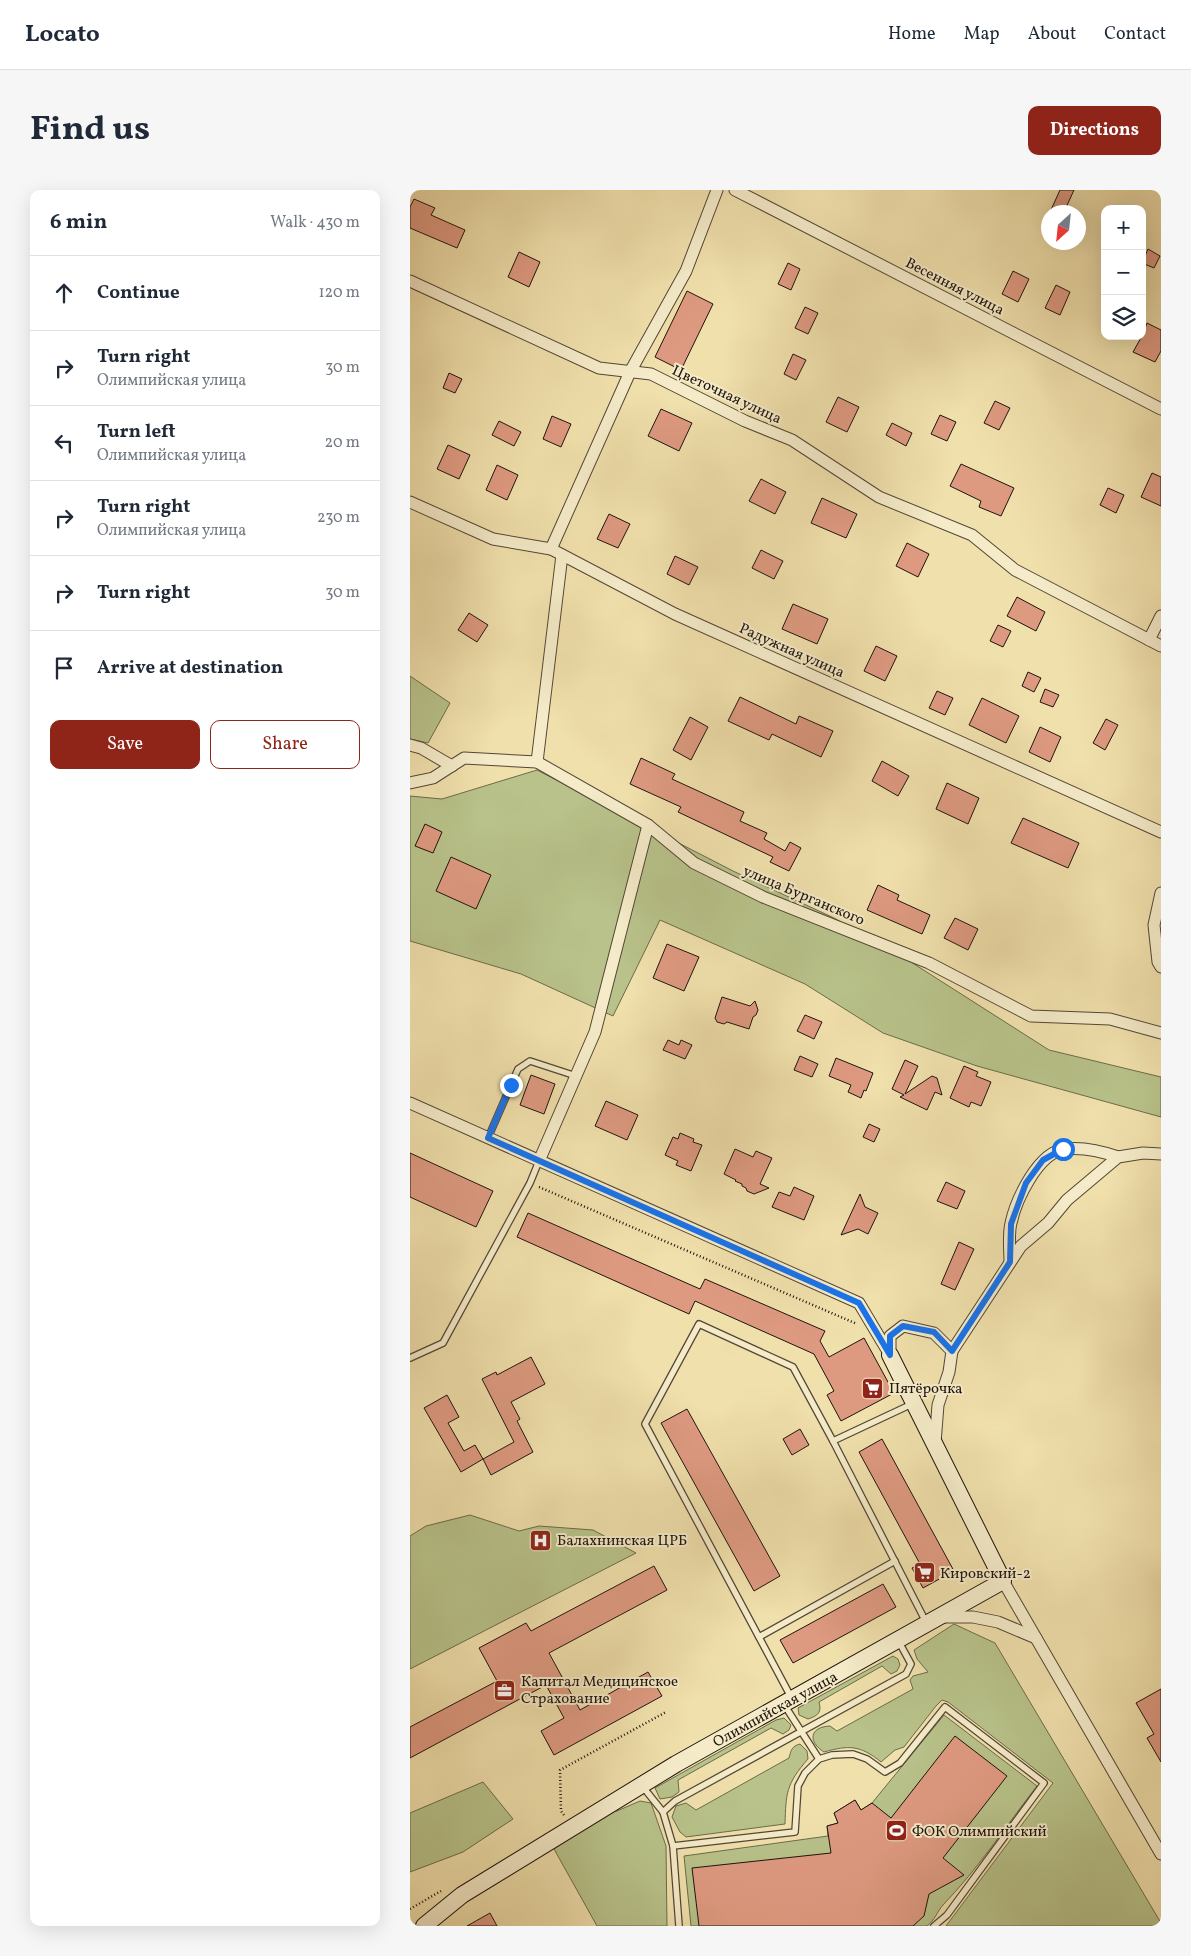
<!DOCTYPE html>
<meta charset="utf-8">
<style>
body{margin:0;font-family:Vollkorn,serif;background:#f6f6f7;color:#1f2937}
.controls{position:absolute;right:15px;top:15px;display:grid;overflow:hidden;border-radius:10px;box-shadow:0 5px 20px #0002}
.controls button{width:45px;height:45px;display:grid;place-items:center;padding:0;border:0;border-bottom:1px solid #e0e1e3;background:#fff;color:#1f2937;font:25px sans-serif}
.compass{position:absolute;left:631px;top:15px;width:45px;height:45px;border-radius:50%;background:#fff;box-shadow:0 5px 20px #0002;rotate:207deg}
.stop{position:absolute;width:15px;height:15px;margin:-11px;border:4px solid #1a73e8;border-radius:50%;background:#fff}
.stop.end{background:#1a73e8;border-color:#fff;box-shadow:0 1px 5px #0008}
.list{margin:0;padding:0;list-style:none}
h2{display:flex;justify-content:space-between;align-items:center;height:65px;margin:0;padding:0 20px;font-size:21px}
h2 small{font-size:16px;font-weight:400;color:#747a83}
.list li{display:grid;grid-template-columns:32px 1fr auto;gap:15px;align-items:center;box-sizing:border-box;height:75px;padding:0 20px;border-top:1px solid #e0e1e3}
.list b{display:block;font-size:19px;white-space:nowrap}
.list p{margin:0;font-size:16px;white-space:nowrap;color:#747a83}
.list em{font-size:16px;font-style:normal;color:#747a83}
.actions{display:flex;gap:10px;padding:15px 20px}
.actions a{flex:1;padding:11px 0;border:1px solid #8f2418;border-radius:10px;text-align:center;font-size:18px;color:#8f2418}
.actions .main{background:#8f2418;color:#fff}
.icon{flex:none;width:28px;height:28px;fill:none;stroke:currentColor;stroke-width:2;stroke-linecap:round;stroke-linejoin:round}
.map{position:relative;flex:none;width:751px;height:1736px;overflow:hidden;border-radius:10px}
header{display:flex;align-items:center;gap:30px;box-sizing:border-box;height:70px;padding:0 25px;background:#fff;border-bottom:1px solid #e0e1e3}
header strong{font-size:24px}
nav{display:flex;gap:28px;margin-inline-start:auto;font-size:18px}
.intro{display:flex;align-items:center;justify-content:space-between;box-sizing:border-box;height:120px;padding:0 30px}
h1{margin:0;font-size:35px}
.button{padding:12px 22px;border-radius:10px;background:#8f2418;color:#fff;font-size:18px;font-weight:700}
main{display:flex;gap:30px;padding:0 30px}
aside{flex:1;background:#fff;border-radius:10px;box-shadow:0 5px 20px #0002}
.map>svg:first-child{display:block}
</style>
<header>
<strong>Locato</strong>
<nav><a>Home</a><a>Map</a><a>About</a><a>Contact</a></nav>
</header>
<div class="intro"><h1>Find us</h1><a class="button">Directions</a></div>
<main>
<aside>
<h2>6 min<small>Walk · 430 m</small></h2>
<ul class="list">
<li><svg class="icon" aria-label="ahead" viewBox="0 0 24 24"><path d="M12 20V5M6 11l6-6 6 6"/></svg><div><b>Continue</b></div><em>120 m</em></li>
<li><svg class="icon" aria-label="right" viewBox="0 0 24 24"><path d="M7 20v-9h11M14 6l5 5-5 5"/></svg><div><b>Turn right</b><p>Олимпийская улица</p></div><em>30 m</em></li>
<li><svg class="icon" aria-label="left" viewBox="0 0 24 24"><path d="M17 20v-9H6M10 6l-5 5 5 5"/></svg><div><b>Turn left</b><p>Олимпийская улица</p></div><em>20 m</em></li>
<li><svg class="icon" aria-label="right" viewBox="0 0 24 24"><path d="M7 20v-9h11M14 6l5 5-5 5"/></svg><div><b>Turn right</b><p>Олимпийская улица</p></div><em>230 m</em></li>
<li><svg class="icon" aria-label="right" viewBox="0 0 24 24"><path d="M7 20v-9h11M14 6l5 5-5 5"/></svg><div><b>Turn right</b></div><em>30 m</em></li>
<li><svg class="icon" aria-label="arrive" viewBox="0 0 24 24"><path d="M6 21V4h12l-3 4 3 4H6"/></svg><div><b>Arrive at destination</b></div></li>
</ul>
<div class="actions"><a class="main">Save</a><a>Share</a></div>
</aside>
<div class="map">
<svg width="751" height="1736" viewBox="0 0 751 1736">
<rect width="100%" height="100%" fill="#f0e0ac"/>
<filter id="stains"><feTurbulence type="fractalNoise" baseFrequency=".004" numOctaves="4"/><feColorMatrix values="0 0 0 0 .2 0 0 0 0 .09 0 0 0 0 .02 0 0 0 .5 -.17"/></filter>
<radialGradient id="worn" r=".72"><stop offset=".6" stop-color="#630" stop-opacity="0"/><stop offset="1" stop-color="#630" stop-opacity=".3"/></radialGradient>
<g fill="#b8c28a" stroke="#6b6b4c">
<path d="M0,486L40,513L18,553L0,549Z"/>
<path d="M127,580L323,681L424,728L501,772L639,860L751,887V927L567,876L473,843L395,794L250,730L203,826L111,784L0,751V606L32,609Z"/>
<path d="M60,1325L109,1341L129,1336L183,1340L226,1363L0,1479V1346L16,1336Z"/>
<path d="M544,1434L585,1453L751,1733V1736H536L643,1593L538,1512L532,1510L526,1516L494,1557L485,1560L471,1572C450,1555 439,1555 414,1562C398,1552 399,1537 420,1536L427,1541L503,1499L500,1490L503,1486L518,1482L507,1469L504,1460Z"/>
<path d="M483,1466L488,1469L490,1475L487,1481L481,1484L472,1476L409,1512C412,1522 408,1526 398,1529L389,1525L388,1518Z"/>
<path d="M534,1525L627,1596C596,1636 568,1679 533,1715C527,1722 525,1730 517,1736H281L274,1666L418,1646L417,1636L428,1633L424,1623L445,1610L451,1620L462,1613Z"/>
<path d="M374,1528L381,1535L379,1540L373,1544L361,1538L268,1590L269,1602L262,1607L250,1609L245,1598L366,1530Z"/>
<path d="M390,1554L397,1561L398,1569C376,1594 376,1603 375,1634L276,1647L270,1642L262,1627L266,1616L276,1613L286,1620L379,1568C381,1560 382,1556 390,1554Z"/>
<path d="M73,1592L103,1629L53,1662L0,1682V1623Z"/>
<path d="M230,1611L241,1613L256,1656L257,1736H187L144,1659L198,1621H207Z"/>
</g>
<g fill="#de9a81" stroke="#1e140e">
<path d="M650,0H664L654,22H640Z"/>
<path d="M4,9L25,18L21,25L55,40L47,58L0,38V17Z"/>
<path d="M738,59L750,66L744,78L732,73Z"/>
<path d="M109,62L130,72L119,97L98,87Z"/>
<path d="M378,73L390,79L381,100L368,94Z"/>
<path d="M603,81L619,89L608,112L592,104Z"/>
<path d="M646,95L660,102L650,125L635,118Z"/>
<path d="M277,101L303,114L271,180L245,167Z"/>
<path d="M395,117L408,123L398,144L385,138Z"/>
<path d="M737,133L751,140V161L745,172L723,162L732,146Z"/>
<path d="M383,164L396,170L386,190L374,184Z"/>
<path d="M39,183L52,189L45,203L33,198Z"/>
<path d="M428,207L449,217L437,242L416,232Z"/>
<path d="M585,211L600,218L589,240L574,233Z"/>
<path d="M251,219L282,233L269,261L238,246Z"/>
<path d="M530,225L546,232L537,251L521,244Z"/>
<path d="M142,226L161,234L151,257L133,249Z"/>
<path d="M89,231L111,242L104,256L82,245Z"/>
<path d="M482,233L502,243L496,256L476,245Z"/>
<path d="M38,255L60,265L49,289L27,279Z"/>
<path d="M551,274L604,298L591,326L569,317L571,311L540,296Z"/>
<path d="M87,275L108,285L97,310L76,300Z"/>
<path d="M742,283L751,287V316L731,307Z"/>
<path d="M351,289L376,302L365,324L339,311Z"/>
<path d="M698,298L714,305L706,323L690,315Z"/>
<path d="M412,308L447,324L436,348L401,333Z"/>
<path d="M199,324L220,334L208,358L187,349Z"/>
<path d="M497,353L519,364L508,387L486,376Z"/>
<path d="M351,360L373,371L364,389L342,378Z"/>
<path d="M265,366L288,377L279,395L257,384Z"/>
<path d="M607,407L635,422L626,441L597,426Z"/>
<path d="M383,414L418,429L407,454L372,439Z"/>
<path d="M59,423L78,435L67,452L48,440Z"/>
<path d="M588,435L601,441L593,457L580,451Z"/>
<path d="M466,456L487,466L475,491L454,481Z"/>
<path d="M618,482L631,488L624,502L612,496Z"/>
<path d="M635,499L649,505L643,517L630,512Z"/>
<path d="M527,501L543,508L535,525L519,518Z"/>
<path d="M330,507L386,534L389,526L423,541L411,567L362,544L359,550L318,531Z"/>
<path d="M572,508L609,526L596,553L559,535Z"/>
<path d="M280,527L298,537L281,570L263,560Z"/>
<path d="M696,529L708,535L695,560L683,553Z"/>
<path d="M630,537L651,547L640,572L619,562Z"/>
<path d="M231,568L265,584L262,589L334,622L330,631L357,643L354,649L375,661L380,652L391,658L379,681L360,672L363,667L268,622L271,617L220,594Z"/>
<path d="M472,571L499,586L488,606L462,591Z"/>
<path d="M537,593L569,608L558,634L526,619Z"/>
<path d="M613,628L669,653L658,678L601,653Z"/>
<path d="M15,634L32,642L23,663L5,656Z"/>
<path d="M41,667L81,685L66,719L26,701Z"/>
<path d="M468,695L489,705L487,710L520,725L512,744L457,720Z"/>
<path d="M545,728L568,739L558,760L534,748Z"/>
<path d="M257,754L289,767L274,801L243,788Z"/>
<path d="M312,807L340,816L345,811L348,820L346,825L343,827L339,839L317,832L314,834L307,832L305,828Z"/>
<path d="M395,825L412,832L404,849L387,841Z"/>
<path d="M258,850L269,855L271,850L282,855L275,869L253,860Z"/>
<path d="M390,866L408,874L402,887L384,880Z"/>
<path d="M426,868L463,883L456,901L454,900L451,908L438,902L441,895L419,886Z"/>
<path d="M495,870L508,876L495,904L522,886L527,888L532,905L525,902L517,920L490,907L494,905L482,899Z"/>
<path d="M554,876L568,882L566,886L581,892L571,916L561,912L559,917L540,908Z"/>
<path d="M121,885L145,894L134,924L110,915Z"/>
<path d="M196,911L228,925L217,950L185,936Z"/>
<path d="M459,934L470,939L464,952L453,947Z"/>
<path d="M270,943L284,949L283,952L292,955L281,981L266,975L268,971L255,965L263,947L268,949Z"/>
<path d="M325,959L343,967L346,961L362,968L350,994L359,998L344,1004L337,1001L336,998L332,996V994L325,991L326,990L314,984Z"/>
<path d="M0,963L83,1001L66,1037L0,1007Z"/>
<path d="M536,992L555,1001L547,1019L527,1011Z"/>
<path d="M384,997L404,1006L394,1030L362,1017L369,1002L380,1006Z"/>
<path d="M450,1004L455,1017L468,1023L458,1044L448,1039L431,1045Z"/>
<path d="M118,1023L290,1099L295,1089L415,1141L410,1151L419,1167L454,1148L484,1203L431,1231L417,1205L424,1201L404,1164L285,1111L279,1124L107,1047Z"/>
<path d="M549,1052L564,1059L545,1100L531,1094Z"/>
<path d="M121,1167L135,1194L101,1212L110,1229L107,1231L123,1262L81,1285L73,1269L104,1252L72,1189L86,1182L87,1185Z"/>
<path d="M37,1205L49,1227L38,1233L54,1261L65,1255L73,1269L51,1282L14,1218Z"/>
<path d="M277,1219L370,1386L344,1401L251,1233Z"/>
<path d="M390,1239L399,1255L382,1265L373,1249Z"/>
<path d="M472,1249L544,1381L513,1398L502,1378L510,1374L449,1262Z"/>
<path d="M244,1376L257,1400L139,1463L170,1520L238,1482L252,1506L144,1565L131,1541L154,1528L136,1495L0,1568V1537L87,1491L69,1458L116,1433L121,1441Z"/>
<path d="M473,1394L486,1417L383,1473L370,1450Z"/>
<path d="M751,1499V1572L737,1548L744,1544L726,1513Z"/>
<path d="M545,1546L597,1586L533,1668L554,1685L519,1704L514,1726L503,1736H289L282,1678L421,1663L417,1636L428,1633L424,1623L445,1610L451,1620L462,1613L481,1628Z"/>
<path d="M80,1723L87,1736H57Z"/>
</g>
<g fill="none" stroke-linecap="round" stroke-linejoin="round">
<defs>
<g id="lane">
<path d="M78,948L108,879L120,871L166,886"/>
<path d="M0,1168L33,1153L120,993L129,971"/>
<path d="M502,1214L423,1251L516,1432"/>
<path d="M349,1447L485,1371"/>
<path d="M381,1507L235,1234L289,1134L383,1177L423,1251"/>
<path d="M375,1516L409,1569"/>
<path d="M233,1597L253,1622L265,1611L496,1484L501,1474L489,1452"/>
<path d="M253,1622L263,1656L269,1736"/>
<path d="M263,1656L385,1642L388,1596L395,1583L409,1569L422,1565L443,1564L457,1569L475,1582L490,1573L535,1517L634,1593L537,1725L524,1736"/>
</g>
<g id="street">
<path d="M325,0L751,219"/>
<path d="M0,91L189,178L241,184L335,231L382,250L469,307L562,345L605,380L751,456"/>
<path d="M0,312L83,349L141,359L265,424L751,642"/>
<path d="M141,359L220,182L276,81L307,0"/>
<path d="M739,450L751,426"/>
<path d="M0,555L11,558L42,576"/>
<path d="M127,572L152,365"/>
<path d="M0,593L23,588L54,568L127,572L238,635L284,673L353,707L519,773L621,826L700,829L751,843"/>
<path d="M751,703L744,735L748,772L751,777"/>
<path d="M0,913L449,1113L480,1165"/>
<path d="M129,971L185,842L238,635"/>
<path d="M600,1072C600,1060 598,1045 601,1033C606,1010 628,962 655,959C673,957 691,961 708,967"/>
<path d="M542,1161L611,1056L638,1033L657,1010L708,967L733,963L751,964"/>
<path d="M480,1162V1146L493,1136L524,1143L542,1161L539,1182L528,1215L525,1253"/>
<path d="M593,1391L751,1664"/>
<path d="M531,1427H563L588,1432L626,1448"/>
</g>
<path id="secondary" d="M14,1736L52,1705L266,1574L593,1391L480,1165"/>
</defs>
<use href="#lane" stroke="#524736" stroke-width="8"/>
<use href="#street" stroke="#524736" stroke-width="13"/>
<use href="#secondary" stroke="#1e140e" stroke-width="18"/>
<g stroke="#1e140e" stroke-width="2.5" stroke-dasharray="1 2.5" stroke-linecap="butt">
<path d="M129,997L447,1134"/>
<path d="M154,1625L151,1621L150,1580L256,1522"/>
<path d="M0,1719L31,1701"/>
</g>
<use href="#lane" stroke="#f5ebc9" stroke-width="5.5"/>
<use href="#street" stroke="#f5ebc9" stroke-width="11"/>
<use href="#secondary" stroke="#f5ebc9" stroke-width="16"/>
</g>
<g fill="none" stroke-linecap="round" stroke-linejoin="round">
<path stroke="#1a73e8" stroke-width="6" d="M101,895L78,948L449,1113L480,1165V1146L493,1136L524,1142L542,1161L600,1072L601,1034L616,993L633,970L653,959"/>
</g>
<defs>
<symbol id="supermarket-square" viewBox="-11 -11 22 22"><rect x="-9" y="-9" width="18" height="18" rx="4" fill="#8f2418" stroke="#f5ebc9"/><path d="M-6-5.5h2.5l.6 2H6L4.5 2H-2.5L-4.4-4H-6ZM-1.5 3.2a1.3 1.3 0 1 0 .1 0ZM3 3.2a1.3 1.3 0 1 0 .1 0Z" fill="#fff"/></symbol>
<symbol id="hospital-square" viewBox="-11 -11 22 22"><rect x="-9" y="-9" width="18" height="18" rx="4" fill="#8f2418" stroke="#f5ebc9"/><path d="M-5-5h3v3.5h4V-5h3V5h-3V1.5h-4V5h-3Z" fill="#fff"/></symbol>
<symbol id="office-square" viewBox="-11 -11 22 22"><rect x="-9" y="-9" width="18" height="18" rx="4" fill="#8f2418" stroke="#f5ebc9"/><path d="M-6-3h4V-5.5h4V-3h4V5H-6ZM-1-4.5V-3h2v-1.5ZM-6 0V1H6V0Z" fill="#fff"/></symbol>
<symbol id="stadium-square" viewBox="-11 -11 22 22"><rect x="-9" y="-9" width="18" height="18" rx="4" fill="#8f2418" stroke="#f5ebc9"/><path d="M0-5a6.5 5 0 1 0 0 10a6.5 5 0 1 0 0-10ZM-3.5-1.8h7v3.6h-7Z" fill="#fff"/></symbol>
</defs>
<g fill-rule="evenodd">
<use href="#supermarket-square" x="450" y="1186" width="25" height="25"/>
<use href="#hospital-square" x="118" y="1338" width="25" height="25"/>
<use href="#supermarket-square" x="502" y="1370" width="25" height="25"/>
<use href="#office-square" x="82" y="1488" width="25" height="25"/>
<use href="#stadium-square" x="474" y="1628" width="25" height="25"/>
</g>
<g text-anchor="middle" stroke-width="4" stroke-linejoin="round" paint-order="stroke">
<g font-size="15" fill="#1e140e" stroke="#f5ebc9">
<text transform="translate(545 96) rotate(27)" y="5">Весенняя улица</text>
<text transform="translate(317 204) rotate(25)" y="5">Цветочная улица</text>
<text transform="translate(382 460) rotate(24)" y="5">Радужная улица</text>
<text transform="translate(394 705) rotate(23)" y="5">улица Бурганского</text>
<text transform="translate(365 1519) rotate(-29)" y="5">Олимпийская улица</text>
</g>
<g font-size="15" fill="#1e140e" stroke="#f5ebc9" text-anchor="start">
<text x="479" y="1203">Пятёрочка</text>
<text x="147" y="1355">Балахнинская ЦРБ</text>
<text x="530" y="1388">Кировский-2</text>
<text x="111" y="1496">Капитал Медицинское<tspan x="111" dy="17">Страхование</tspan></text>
<text x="502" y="1646">ФОК Олимпийский</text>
</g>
</g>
<rect width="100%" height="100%" filter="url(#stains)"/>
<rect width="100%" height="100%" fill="url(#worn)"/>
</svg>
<div class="controls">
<button>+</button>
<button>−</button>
<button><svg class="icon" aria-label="layers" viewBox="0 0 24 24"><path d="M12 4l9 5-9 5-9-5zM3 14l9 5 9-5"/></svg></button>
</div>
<svg class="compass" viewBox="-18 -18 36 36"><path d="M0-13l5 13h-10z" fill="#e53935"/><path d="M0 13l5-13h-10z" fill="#747a83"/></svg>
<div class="stop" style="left:653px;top:959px"></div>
<div class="stop end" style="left:101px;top:895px"></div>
</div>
</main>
